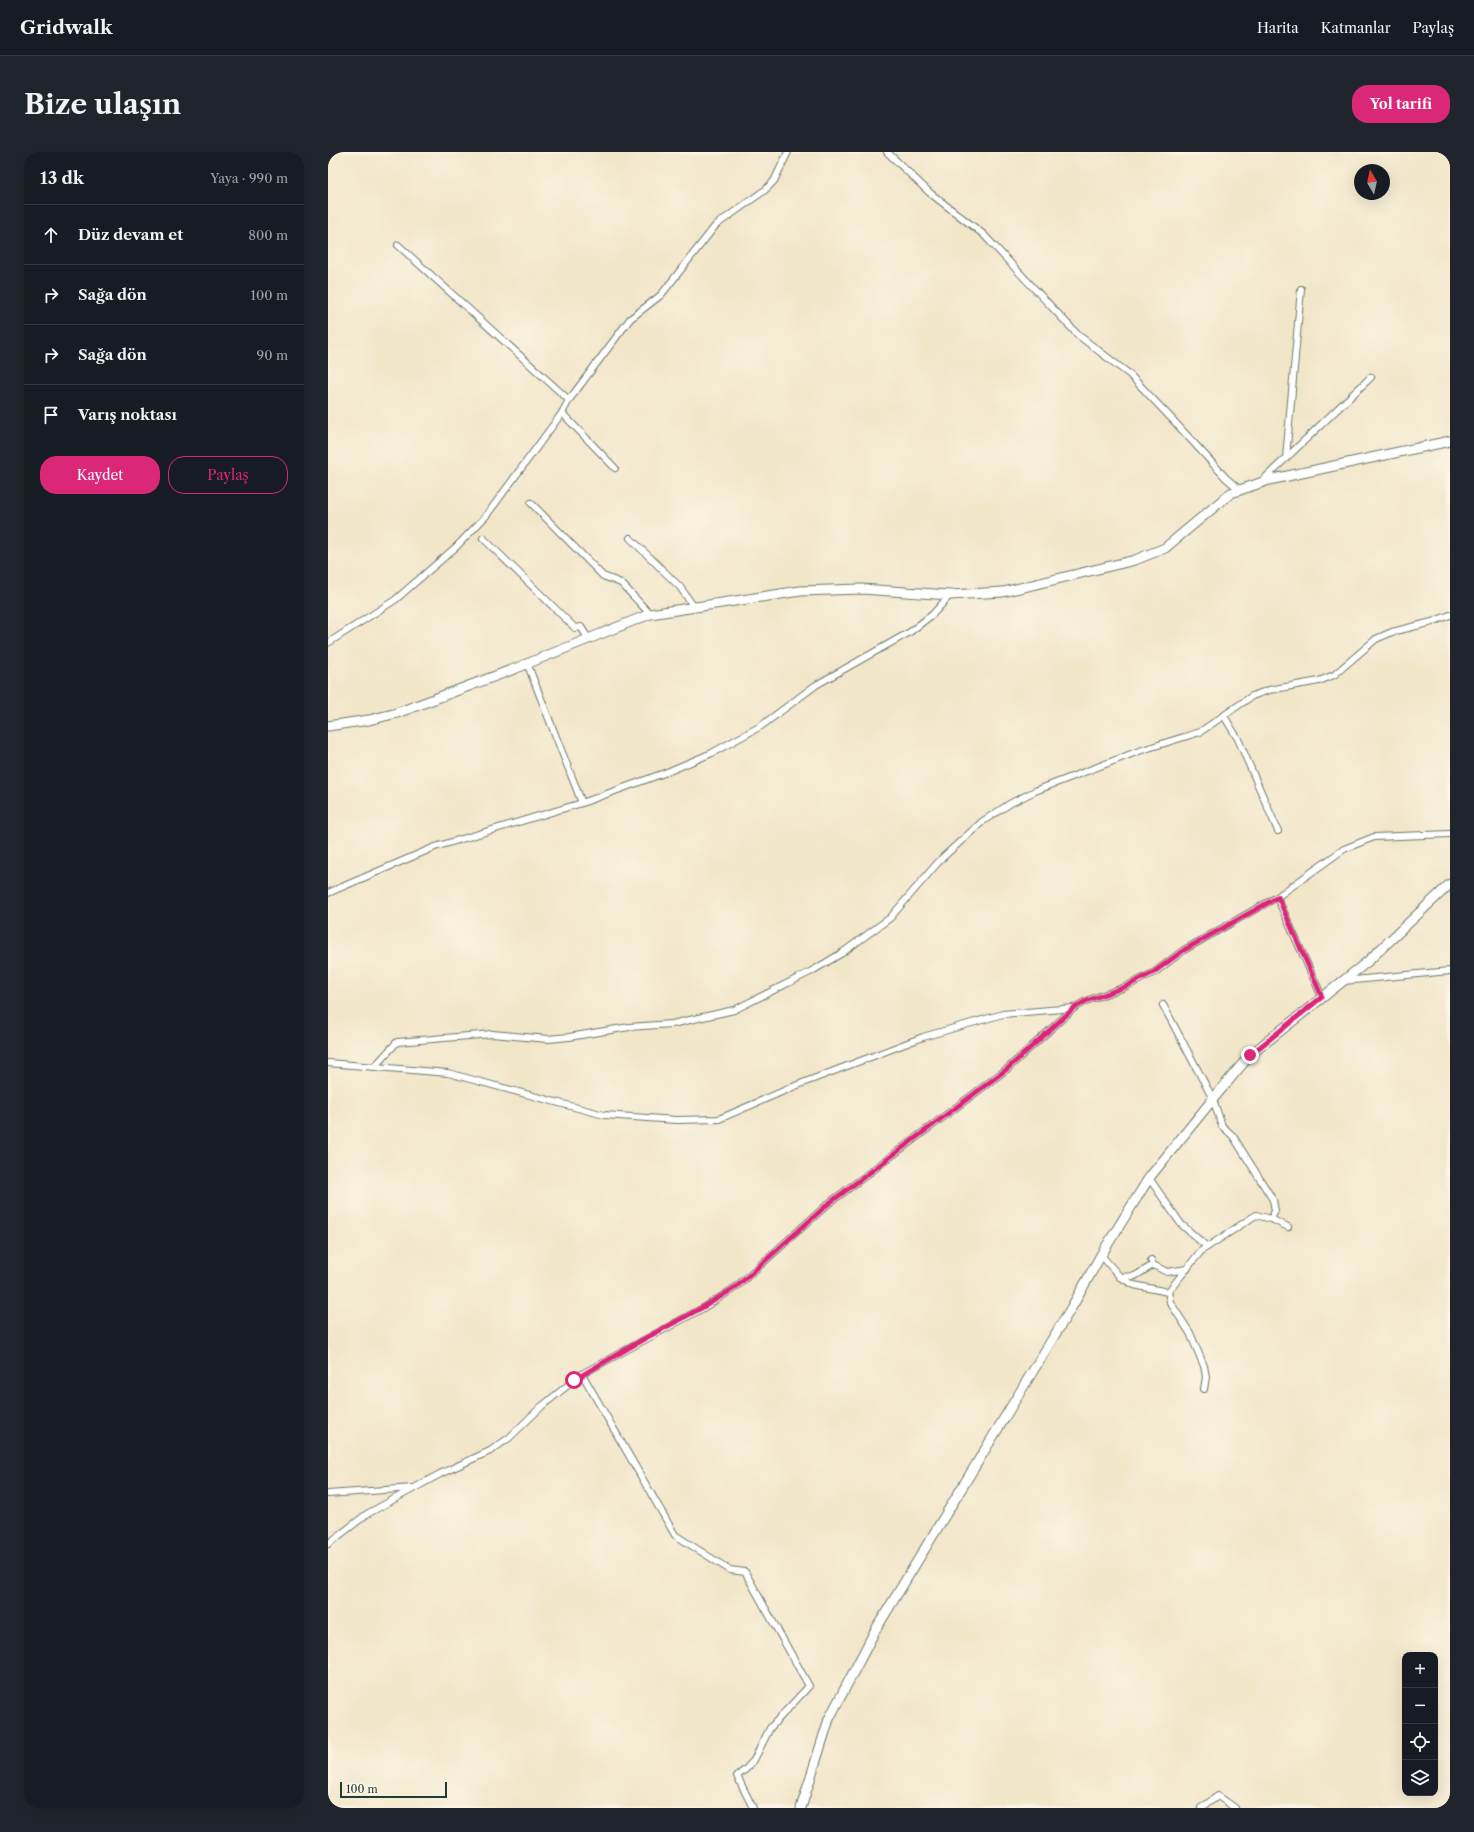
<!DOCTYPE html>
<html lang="tr">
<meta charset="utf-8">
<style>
body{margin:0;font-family:"Libre Caslon Text",serif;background:#20242c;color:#f1f3f6}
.controls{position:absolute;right:12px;bottom:12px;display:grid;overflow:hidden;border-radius:8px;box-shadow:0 4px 16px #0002}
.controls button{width:36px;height:36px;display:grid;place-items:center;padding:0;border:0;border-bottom:1px solid #363941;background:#171b24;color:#f1f3f6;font:20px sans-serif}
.compass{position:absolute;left:1026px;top:12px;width:36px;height:36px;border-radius:50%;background:#171b24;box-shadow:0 4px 16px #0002;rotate:351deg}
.scale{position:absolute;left:12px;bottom:10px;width:107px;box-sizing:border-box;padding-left:4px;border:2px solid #1f3d34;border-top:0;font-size:11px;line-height:14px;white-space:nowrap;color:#1f3d34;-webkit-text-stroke:3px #fcf5e5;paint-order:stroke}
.stop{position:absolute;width:12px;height:12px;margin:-9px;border:3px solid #db2777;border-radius:50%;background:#fff}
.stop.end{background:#db2777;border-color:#fff;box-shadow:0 1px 4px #0008}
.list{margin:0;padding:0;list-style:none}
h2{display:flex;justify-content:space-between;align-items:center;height:52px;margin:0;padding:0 16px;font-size:17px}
h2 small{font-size:13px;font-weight:400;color:#9ea1a6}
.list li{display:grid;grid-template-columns:26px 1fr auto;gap:12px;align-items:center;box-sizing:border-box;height:60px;padding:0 16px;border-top:1px solid #363941}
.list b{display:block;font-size:15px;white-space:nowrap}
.list em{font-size:13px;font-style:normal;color:#9ea1a6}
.actions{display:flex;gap:8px;padding:12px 16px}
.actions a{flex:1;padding:9px 0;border:1px solid #db2777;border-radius:16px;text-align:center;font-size:14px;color:#db2777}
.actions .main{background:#db2777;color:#fff}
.icon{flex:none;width:22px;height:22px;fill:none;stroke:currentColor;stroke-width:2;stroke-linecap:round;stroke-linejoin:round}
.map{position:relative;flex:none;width:1122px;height:1656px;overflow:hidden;border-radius:16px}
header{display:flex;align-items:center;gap:24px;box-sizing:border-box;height:56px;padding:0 20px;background:#171b24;border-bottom:1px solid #363941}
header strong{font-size:19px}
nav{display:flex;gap:22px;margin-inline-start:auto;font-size:14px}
.intro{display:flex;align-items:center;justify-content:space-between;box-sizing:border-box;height:96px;padding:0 24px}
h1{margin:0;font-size:28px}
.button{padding:10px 18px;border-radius:16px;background:#db2777;color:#fff;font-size:14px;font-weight:700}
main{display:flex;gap:24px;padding:0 24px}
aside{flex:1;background:#171b24;border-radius:16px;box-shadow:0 4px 16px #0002}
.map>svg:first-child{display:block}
</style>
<header>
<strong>Gridwalk</strong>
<nav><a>Harita</a><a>Katmanlar</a><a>Paylaş</a></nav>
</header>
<div class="intro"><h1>Bize ulaşın</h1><a class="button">Yol tarifi</a></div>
<main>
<aside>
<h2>13 dk<small>Yaya · 990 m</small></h2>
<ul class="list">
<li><svg class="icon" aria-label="ahead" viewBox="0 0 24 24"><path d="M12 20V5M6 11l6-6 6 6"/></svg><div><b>Düz devam et</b></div><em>800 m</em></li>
<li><svg class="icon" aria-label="right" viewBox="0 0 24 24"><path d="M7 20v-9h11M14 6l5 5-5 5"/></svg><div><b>Sağa dön</b></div><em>100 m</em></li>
<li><svg class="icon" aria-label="right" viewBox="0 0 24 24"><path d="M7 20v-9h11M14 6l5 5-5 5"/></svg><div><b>Sağa dön</b></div><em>90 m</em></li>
<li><svg class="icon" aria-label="arrive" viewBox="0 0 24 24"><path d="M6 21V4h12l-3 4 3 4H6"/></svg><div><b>Varış noktası</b></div></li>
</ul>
<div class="actions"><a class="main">Kaydet</a><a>Paylaş</a></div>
</aside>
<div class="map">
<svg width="1122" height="1656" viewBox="0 0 1122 1656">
<rect width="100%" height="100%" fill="#fcf5e5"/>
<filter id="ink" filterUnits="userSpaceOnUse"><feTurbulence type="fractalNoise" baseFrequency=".025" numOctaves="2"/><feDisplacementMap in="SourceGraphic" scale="8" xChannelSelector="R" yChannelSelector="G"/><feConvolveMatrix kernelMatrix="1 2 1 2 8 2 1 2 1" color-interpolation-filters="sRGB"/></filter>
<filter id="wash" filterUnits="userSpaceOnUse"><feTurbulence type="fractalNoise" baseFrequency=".012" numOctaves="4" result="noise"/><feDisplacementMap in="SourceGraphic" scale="16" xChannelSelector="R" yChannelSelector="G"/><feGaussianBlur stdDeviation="0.9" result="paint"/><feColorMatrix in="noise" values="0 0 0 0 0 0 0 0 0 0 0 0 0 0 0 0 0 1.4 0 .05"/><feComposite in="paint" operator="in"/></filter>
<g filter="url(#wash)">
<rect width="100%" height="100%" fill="#f2e6c9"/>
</g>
<g filter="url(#ink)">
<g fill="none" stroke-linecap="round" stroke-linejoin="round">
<defs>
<g id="street">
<path d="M559,0L602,41L655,82L750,183L801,222L843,266L898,326L912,338"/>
<path d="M70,93L241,248"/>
<path d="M234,261L287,316"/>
<path d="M958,306L973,137"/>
<path d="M935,328L1043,225"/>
<path d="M203,351L275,424L293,431L322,462"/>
<path d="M155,386L247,476L253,475L260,486"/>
<path d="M302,386L352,435L366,455"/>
<path d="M0,491L67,448L128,395L158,364L234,261L241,248L302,167L333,143L388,73L437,38L446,29L460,0"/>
<path d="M199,511L254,651"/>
<path d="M896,564L910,587L950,679"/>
<path d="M0,741L107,695L254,651L339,620L384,601L433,574L488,533L582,480L605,462L622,443"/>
<path d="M949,745L994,845"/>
<path d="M1015,829L1122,819"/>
<path d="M835,853L885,947L894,974L905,984L945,1048L947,1059L943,1067"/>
<path d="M0,911L120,921L276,963L348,968L391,967L472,932L595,885L675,862L746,856"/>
<path d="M47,914L69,890L164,882L220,887L241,885L301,875L344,872L406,858L484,819L514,801L562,766L613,707L655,669L683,651L707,639L811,599L872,580L924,544L941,538L991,529L1006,523L1048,487L1064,480L1104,470L1122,463"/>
<path d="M821,1026L853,1072L879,1095"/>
<path d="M773,1103L792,1125L806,1133L840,1140L842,1150L862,1181L876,1214L878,1225L876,1237"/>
<path d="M825,1113L839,1120L859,1117"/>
<path d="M792,1125L807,1124L825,1113L823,1108"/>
<path d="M840,1140L873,1099L928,1063L943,1067L960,1075"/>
<path d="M254,1222L347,1383L402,1418L417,1420L481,1534L442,1576L426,1608L418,1617L409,1624L425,1656"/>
<path d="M0,1342L85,1336"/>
<path d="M0,1392L39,1362L112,1322L162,1299L181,1286L214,1254L254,1222L377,1155L408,1135L500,1052L679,917L746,856L758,849L797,835L827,820L856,798L949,745L1016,697L1046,685L1122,682"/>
<path d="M873,1656L890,1644L907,1656"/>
</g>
<g id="secondary">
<path d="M0,574L41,568L69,561L186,517L322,462L472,439L533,437L622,443L675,440L807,408L837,396L903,341L941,328L1122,289"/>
<path d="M473,1656L501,1567L548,1477L745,1153L773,1103L821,1026L885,947L922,903L1039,810L1122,732"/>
</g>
</defs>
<use href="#street" stroke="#697868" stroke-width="8"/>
<use href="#secondary" stroke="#697868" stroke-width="11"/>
<use href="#street" stroke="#fff" stroke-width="6"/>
<use href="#secondary" stroke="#fff" stroke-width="9"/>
</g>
</g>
<g fill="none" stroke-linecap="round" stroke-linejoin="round" filter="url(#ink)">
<path stroke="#db2777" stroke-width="5" d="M246,1228L314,1188L377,1154L408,1135L500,1052L679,917L746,856L758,849L797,835L826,820L856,798L950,745L994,845L922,903"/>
</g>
</svg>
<div class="controls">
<button>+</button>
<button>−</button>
<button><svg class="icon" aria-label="locate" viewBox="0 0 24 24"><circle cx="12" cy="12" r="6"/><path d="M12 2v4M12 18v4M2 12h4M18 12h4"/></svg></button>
<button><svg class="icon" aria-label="layers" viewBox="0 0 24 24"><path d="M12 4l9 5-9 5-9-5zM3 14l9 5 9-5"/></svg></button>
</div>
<svg class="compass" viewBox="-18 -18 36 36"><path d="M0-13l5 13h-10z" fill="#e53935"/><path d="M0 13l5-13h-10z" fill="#9ea1a6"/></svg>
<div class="scale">100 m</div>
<div class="stop" style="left:246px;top:1228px"></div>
<div class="stop end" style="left:922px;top:903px"></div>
</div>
</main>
